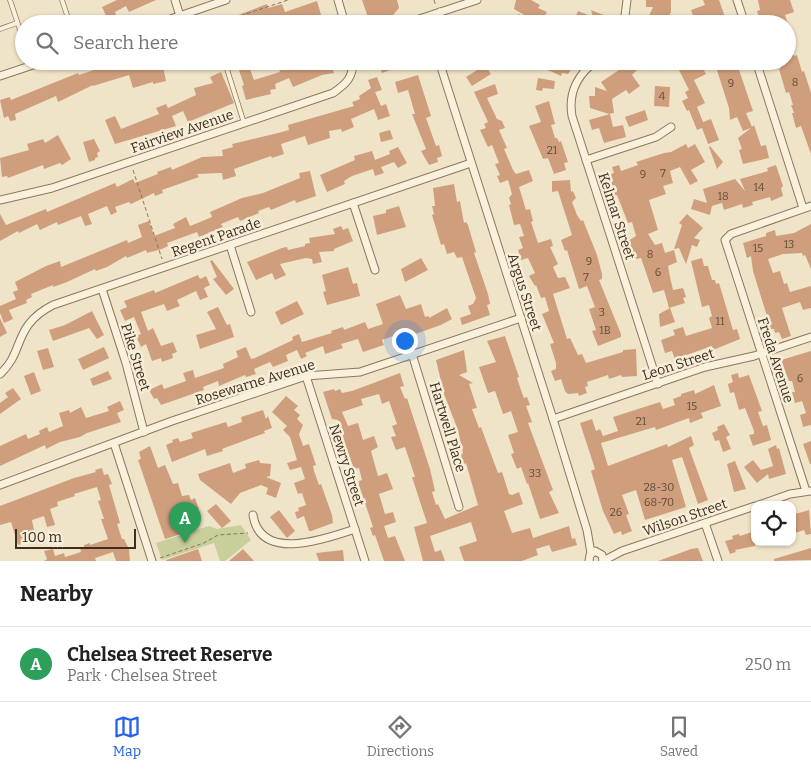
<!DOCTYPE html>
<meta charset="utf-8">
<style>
body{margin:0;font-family:Bitter,serif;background:#f2f2f2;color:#202124}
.controls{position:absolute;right:15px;bottom:15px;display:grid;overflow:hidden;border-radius:10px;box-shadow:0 1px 4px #0004}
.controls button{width:45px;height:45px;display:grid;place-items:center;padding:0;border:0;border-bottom:1px solid #e0e0e0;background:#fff;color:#202124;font:25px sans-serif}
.scale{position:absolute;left:15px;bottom:12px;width:121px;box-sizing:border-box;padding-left:5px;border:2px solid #3d2e20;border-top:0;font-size:14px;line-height:18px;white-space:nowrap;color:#3d2e20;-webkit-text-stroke:4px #f7eed8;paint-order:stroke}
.you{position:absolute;left:404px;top:340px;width:18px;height:18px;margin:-12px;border:4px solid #fff;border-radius:50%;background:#1a73e8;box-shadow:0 0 0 8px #1a73e833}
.badge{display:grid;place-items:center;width:32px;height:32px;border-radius:50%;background:#2563eb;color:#fff;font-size:16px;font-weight:700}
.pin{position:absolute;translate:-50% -41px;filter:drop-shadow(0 1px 2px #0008)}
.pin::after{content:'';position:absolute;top:26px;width:18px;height:15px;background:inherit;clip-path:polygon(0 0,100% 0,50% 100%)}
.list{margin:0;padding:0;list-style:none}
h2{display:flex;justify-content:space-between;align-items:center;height:65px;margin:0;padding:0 20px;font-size:21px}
h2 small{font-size:16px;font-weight:400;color:#757577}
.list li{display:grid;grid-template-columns:32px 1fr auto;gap:15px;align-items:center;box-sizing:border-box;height:75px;padding:0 20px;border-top:1px solid #e0e0e0}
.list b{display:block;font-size:19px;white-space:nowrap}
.list p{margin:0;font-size:16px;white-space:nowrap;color:#757577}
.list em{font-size:16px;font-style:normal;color:#757577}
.icon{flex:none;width:28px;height:28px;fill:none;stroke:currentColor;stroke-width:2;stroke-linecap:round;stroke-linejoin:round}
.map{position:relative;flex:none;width:811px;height:561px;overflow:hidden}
.search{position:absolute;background:#fff;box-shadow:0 1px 4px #0004;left:15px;right:15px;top:15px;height:55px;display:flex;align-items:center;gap:12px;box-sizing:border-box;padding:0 18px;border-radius:28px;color:#757577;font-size:19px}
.sheet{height:140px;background:#fff}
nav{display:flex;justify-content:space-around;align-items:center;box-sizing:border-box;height:70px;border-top:1px solid #e0e0e0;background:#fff;font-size:14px;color:#757577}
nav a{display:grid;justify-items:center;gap:2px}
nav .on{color:#2563eb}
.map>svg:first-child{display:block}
</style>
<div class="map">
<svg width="811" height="561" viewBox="0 0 811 561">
<rect width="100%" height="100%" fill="#f0e4c8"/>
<path fill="#c9cf9b" d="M241,525L251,540L225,561H220L214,543L162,560L156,543L209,526L217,529Z"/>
<g fill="#cf9f7d">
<path d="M117,0H156L129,12L126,6L115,12L116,16L108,20L102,7Z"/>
<path d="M362,0H397L399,8L393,15L370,23Z"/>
<path d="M516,0H531L540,5L538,8L547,12L540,24L514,9Z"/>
<path d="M646,0H671V12L665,24L648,18L653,7H646Z"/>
<path d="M703,0H719L725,17L720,19L721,24H696L691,10L705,5Z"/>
<path d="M758,0H790L794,12L785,15L788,24H761L757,11L760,10Z"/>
<path d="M317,1L322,18L305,24H215L267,4L268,8L282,4L285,12Z"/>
<path d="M591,10L606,16L604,22L609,24H573L578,11L593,17Z"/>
<path d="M519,14L526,24H504Z"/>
<path d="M787,40L794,56L797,55L802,72L804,71L811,93V154L801,126L796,128L792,113H794L791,105H793L789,92L786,93L779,69L781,68L779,61H787Z"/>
<path d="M121,61H162L166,81L153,84V82L133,88L129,75L93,86V85L58,102L56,96L15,114L16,120L10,121L8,116L4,118L0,100L10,97L11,100L78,73L79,75Z"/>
<path d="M299,61H330L334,73L322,75L293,87L289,78L275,84L276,89L270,90L271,94L246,100L242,86L244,85L238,67L248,64L254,80L280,72L279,69L286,66L287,70L300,65Z"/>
<path d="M378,61H420V69H393L382,73Z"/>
<path d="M528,61H578L568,74L562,73L561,76Z"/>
<path d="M622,61H646L632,75L640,86L629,94L626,90L612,99L614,113L609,114L590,108L589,96H595V87L607,91L601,82L622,68L618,65Z"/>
<path d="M682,61H699L706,74L694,80L705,103L697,107L703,122L711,119L719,140L708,144L702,128L697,130L689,110L687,111L682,101L688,98L685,92L689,90L676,64Z"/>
<path d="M724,61H736L753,111L746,113L752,127L754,125L761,146L766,145L769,158L743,164L739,150L742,149L738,138L751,128L743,131L737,117L730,120L729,108L715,64Z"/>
<path d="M485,65L491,74L472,86L466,77Z"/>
<path d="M221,72L234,103L188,122L183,111L172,116L176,126L115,144L105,120L115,116L121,129L159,114L156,108L166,104L168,108L196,95L194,88L213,83L210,77Z"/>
<path d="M418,75L431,116L426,118L436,146L439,145L442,156L437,158L438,162L429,165L421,151L426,149L412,114H415L408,90L398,93L395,82Z"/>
<path d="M377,77L382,90L375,92L381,106L386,104L390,116L378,120L374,109L351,119L354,127L342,132L341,129L329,131L330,138L308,145L305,136L281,144L284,154L272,158L271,156L234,169L236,176L223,180L222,173L197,174L199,177L162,190L163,193L155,196L154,193L131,204L129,202L115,207L117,212L111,215L107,206L88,214L92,224L85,226L81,216L58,225L57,222L40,230L37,224L19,233L18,231L0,241V214L6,225L46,209L47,212L115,183L117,187L133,179L135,183L158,174L157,172L171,167L172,170L202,157L223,156L222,150L233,147L232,144L278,133L289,130L288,125L354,106L352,102L360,99L359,96L371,88L368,80Z"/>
<path d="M538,78L555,81L554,89L543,88L542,91L536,90Z"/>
<path d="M495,84L498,94L487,98L497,119L502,121L505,128L499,130L507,148L504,149L513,170L516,174L529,170L533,181L519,187L526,210L530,209L533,221L531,222L538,243L551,239L553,246L550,247L558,264L553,267L558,278L565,277L570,288L553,294L567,339L570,338L578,355L582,354L586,363L623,352V350L636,349L637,376L622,377L621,375L609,379L608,375L587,382L588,386L585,387L587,393L579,396L578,393L568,394L565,391L561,379L555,381L551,371L556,369V363L550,344L554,343L542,314L549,311L545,297L541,298L536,285L535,286L529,276L535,273L528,258L521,260L518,250L523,248L519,237L524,236L520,224L514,225L509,205L511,204L509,198L512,194L508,180L500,183L497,176L500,175L495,164L499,163L492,145L488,147L480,130L486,128L484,124L488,122L474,92Z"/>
<path d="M655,86L670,87L669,107L654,106Z"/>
<path d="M549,101L555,124L551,125L555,138H557L559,142L561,141L568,162L564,163L566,170L554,174L548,158L543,159L529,126L541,122L535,106Z"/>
<path d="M645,110L648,120L629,127L625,117Z"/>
<path d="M610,114L613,127L623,125L626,137L604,143L599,128L592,130L589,120Z"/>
<path d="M390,130L393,139L381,142L379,133Z"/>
<path d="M58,135L71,159L62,165L60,163L44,169L43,165L8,178L7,176L2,177L0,158L29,150L27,144L43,139L45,143Z"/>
<path d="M94,139L100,151L97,153L98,157L95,158V160L89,162L83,142Z"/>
<path d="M686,144L688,148L695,144L705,162L691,170L698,181L690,185L680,167L670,171L673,183L663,186L666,194L649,200L658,230L648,234L655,245L662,243L665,253L674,250L677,262L668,266L670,277L673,290L683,288L686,297L683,298L685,303L669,308L664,290L653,293L641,258L636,259L628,241L636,236L632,222L628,223L617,195L609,198L606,190L613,188L608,175L614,173L612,167L619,165L621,171L638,165L636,162L664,153L671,152Z"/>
<path d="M710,146L723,162L717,169L709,147Z"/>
<path d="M398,147L407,163L398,168L394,162L381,167L384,173L375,176L373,169L352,176L344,181L345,184L327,192L320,175L355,160L354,156L372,151L375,160L390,154L389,151Z"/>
<path d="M776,165L783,186L781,188L783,196L771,201L770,197L752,202L753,205L743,208L742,204L724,210L722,203L712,206L710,215L691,209L694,199L707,203L703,189L735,179L745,191L740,179L768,171L767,168Z"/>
<path d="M310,171L316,196L296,203L295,200L271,210L269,207L258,211L259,213L240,221L238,217L221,224L223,227L199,237L197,232L167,243L168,246L162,249L147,253L146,250L127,258L126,256L107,267L96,271L95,269L67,282L53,287V285L31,294L32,297L26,300L27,303L9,310L13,319L4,323L0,313V306L16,299L13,292L18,290L15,282L46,266L60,261L61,267L127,240L128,243L142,237L138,225L149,221L154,236L175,228L173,224L186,217L190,226L212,217L210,212L242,198L263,193L300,178L299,173Z"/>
<path d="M570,180L571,192L573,191L576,198L572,202L577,215L581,221L583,220L597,255L602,274V279L599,280L621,334V337L598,346L592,331L596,330L589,309L595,307L587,286L579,289L567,250L565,251L561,240L572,235L558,191L552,192V181Z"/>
<path d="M454,184L457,202L460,201L464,223L466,222L468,225L476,252L474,253L488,294L490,304L487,305L490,315L462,325L460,318L471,314L468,306L473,304L476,298L462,257L457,258L454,252L447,254L444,244L441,245L432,215L434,214L432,206H435L433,188Z"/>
<path d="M399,206L406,227L377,235L373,216L386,213V210Z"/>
<path d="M687,214L703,228L694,238L700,240L697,247L692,245L686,264L679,248L674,249L682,225L679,223Z"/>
<path d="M811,224V269L805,255L803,256L802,253L783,254L768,259L773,273L780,271L784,284L787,283L790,292L811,286V308L803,310L800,302L782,308L791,336L782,339L779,332L775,333L774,329H771L753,271L751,256L747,258L743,243L766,236V233L775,230L776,236L794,233Z"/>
<path d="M341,226L343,230L348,228L353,241L334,249V251L319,252L322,262L313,264L312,259L306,258L280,264L286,275L275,280L272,273L256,280L247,262L282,248L287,247L288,250L305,246V244L310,243L309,238L335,234L333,229Z"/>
<path d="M421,258L428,270L405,282L401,269Z"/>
<path d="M702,258L704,266H708L712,280H715L716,284L719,283L733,330L737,329L740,339L713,350L712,346L675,359L672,351L665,353L661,340L675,335L673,330L683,327L686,336L712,328L709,318L712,316L709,305L702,307L691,261Z"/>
<path d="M212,260L234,289L226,295L213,279L217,277L210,261Z"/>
<path d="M348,267L353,284L357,283L360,296L327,305L323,292L326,291L322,275Z"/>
<path d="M198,275L200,279L206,276L210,285L204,288L208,297L200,300L196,291L177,300L180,306L167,311L164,304L141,312L148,331L153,328L161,346L173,342L177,352L172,354L173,358L162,362L161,358L152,361L146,344L141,347L136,336L141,334L134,317L125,321L120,310L127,307L124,301L154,290L155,293Z"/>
<path d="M400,295L406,309L421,304L425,317L429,316V318L447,308L452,319L441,325L398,340L396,335L382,340L384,345L363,352L358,339L341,344L343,348L325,354L323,346L305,353L307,356L301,359L297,350L286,355L288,361L273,367L270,362L254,369L256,374L246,377L245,375L219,386L218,381L203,387L204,390L161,405L157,398L154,399L149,390L162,384L164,389L186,381L183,373L193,370L195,378L224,368L223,364L238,357L236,351L246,347L251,359L255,358L293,340L292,337L299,334L302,342L332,333L331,331L343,327L344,330L365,322L368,329L383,324L376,304Z"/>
<path d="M297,301L304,314L281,325L275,312Z"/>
<path d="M218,307L227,325L230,324L234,337L200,349L196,335L216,329L207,312Z"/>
<path d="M670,308L675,322L660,327L659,314Z"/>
<path d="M92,311L104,335L97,339L89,328L53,341L49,330L65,325Z"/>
<path d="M0,318L7,333L0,337Z"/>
<path d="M505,336L519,377L517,378L522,393L524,398L527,397L530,405L526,406L532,422L528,423L553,490L549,492L559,513L540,519L528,483L527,484L521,467L517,469L511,454L514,453L508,435L518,432L511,411L503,414L495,391L488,393L479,367L496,362L487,341Z"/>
<path d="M104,347L109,358L83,370L78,359Z"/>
<path d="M48,348L54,367L43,370L37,351Z"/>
<path d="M464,350L467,372L459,375L473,383L469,384L477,408L472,409L479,428L481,427L498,473L502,472L509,494L512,495L519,492L523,504L504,511L512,533L530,528L533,538L569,526L572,539L575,538L577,545L552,552L549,545L536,549L538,555L522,561H464L459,547L477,541L471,522L430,536L435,552L441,550L445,561H423L414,527L427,523L412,477H415L405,447L396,450L391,437L396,436L392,426L397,424L389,401L382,404L379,394L361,399L363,405L342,412L348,426L358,423L363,440L374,436L378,447L371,451L378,476L387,473L393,489L379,494L385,514L393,512L396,522L384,526L388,538L395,536L405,561H384L375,535L373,536L370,528L373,527L359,485V481L362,480L359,468L354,469L344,441L342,442L338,420L332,419L323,392L334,389L335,391L340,389L342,393L352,391L400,373L404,386L400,387L405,399L407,398L430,469L435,491L432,492L436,505L438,504L445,519L478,505L466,463L464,464L461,455L463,453L458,430L444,394L436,360Z"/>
<path d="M811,351V425L803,427L800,415L806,413L802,401L795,403L792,392H795L792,381H789L781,360Z"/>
<path d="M108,371L112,379L93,386L90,379Z"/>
<path d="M34,372L41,391L31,395L24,376Z"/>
<path d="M738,373L739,378L749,375L762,411L758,412L763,426L767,425L771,440L753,446L749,435L754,434V431L745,408L739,410L734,392L730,393L728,384L733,382L731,375Z"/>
<path d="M714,385L721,406L701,413L703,418L690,423L689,418L656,430L655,427L601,443L608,466L667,444L668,447L691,436L694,445L689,448L708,500L698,504L682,457L672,460L686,507L645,520L636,490L622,495L629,514L626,515L632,531L622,535L621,531L614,534L603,511L591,471L595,469L580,423L592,419L596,431L600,429L603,436L618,431L613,417L660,402L663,409L675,405L673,399L681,396V394L694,390L695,394Z"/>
<path d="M13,388L21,399L0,414V403L8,397L5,393Z"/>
<path d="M286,396L298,406L294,410L300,415L297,419L303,425L299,434L303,446L309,444L316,465L313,466L314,471L319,485L321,484L332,515L333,523L311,531H309L304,516L297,519L295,512L299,511L298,508L306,505L302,493L298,494L294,483L305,479L301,467L290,470L287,463L297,460L290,437L283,430L287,426L272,412Z"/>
<path d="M120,401L124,410L117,413L121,422L87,433L80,437L60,442L46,449L45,445L0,466V446L26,434L28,439L40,434L39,431L47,427L49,432L63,426L59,413L69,410L70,413L81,407L86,418L109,411L107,407Z"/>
<path d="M263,410L266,419L268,416L272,428L264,431L265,433L222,449L223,451L207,456L205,449L172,462L166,445L173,442L172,440L178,438L180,442L193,438L191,433L226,422L228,427L242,422L241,417Z"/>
<path d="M724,424L730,435L726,437L731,449L723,452L719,440L715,441L712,433L718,430L717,427Z"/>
<path d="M811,441V464H810L803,444Z"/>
<path d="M776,445L777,449L779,448L786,474L769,479L768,474L757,483L744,467L753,460L761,470L773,466L768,449Z"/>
<path d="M150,446L158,468L165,465L173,484L178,483L182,496L189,495L191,500L195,498L199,509L188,513L185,507L173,511L181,534L165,539L138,460L141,459L139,452Z"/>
<path d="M259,460L260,463L271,464L270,476L266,477L281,483L276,498L266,494L268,488L261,485L240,493L231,504L200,480L198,474L230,463L233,473L246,468L245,464Z"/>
<path d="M735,461L746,489L734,492L727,464Z"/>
<path d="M102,468L104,475L108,474L112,484L109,485L120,523L117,524L122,539H124L129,549L130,561H116L113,552L95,558L96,561H44L47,559L44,551L53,549L55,556L64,553L65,557L81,552L80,548L84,547V545L90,543V545L108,539L101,519H104L98,501L101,500L97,487L74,494L75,496L57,502L58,506L50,509L55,525L47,527L44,516L32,520L34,530L28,532L31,541L18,545L11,522L0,525V506L74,478L96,472L95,470Z"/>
<path d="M216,504L231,521L222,528L207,511Z"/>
<path d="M279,510L295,531L287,538L270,517Z"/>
<path d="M809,510L811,534L806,535L804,530L792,534V515Z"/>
<path d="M755,531V546L735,550L736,552L730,554L725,541L733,539L732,536L739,534L740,536Z"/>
<path d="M698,548L703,561H658L691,549Z"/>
<path d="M811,548V560L774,561V559Z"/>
<path d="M198,549L202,561H166V560Z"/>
<path d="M243,549L254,561H229Z"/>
<path d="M343,550L344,561H319L316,553Z"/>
</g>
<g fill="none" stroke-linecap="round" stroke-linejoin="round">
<defs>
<g id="lane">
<path d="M10,0L24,42"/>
<path d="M62,0L70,24"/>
<path d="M0,29L17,23"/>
<path d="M241,61L226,66L244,123"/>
</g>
<g id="street">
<path d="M175,0L180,16"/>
<path d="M338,0L345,24"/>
<path d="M737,0L745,24"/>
<path d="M156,24L226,0"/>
<path d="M404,24L477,0"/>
<path d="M434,24L440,12"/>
<path d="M624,24L627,0"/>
<path d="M439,61L553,419L587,530L591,553"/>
<path d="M596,61C578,74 568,93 572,116L658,384"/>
<path d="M756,61L803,208"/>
<path d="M0,76L45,61"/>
<path d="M586,160L656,137L671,127"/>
<path d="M0,200L52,188L333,93C346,84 353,78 353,61"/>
<path d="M353,203L375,270"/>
<path d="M230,245L251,312"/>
<path d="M102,289L126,363L144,432"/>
<path d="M412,354L459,507"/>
<path d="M0,374C25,352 12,326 53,305L471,163"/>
<path d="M306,376L365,561"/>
<path d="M553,419L705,367L754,356L811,337"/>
<path d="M114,443L152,561"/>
<path d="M0,485L172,421L306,376L360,372L521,318"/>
<path d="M806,491L725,240L731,234L811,206"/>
<path d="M759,505L790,494L811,491"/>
<path d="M253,515C260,561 320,541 355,529"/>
<path d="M705,523L718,561"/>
<path d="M589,561L590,555L595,551L602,555L603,561"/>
<path d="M603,561L622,551L755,506"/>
</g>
</defs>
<use href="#lane" stroke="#8d765c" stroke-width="5.5"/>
<use href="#street" stroke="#8d765c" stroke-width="9"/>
<g stroke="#8d765c" stroke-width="1" stroke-dasharray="4 2.5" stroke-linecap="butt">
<path d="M434,0L436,6"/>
<path d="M216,24L288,0"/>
<path d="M133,170L162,259"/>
<path d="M160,558L204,543L218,535L248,533"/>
</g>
<use href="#lane" stroke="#faf1dc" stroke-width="4"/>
<use href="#street" stroke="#faf1dc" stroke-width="7"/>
</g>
<g text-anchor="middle" stroke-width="5" stroke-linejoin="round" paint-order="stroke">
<g font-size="11" fill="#624a37">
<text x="795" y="86">8</text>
<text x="731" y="87">9</text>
<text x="662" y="100">4</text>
<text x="552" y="154">21</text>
<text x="663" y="177">7</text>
<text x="643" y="178">9</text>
<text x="759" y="191">14</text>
<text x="723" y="200">18</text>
<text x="789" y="248">13</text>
<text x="758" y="252">15</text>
<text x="650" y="258">8</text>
<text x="589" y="265">9</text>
<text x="658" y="276">6</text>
<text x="586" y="281">7</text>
<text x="602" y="316">3</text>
<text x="720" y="325">11</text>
<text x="605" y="334">1B</text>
<text x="800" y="382">6</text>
<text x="692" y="410">15</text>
<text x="641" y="425">21</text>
<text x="535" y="477">33</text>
<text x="659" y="491">28-30</text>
<text x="659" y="506">68-70</text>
<text x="616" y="516">26</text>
</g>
<g font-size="14" fill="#3d2e20" stroke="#f7eed8">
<text transform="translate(182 131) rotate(-19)" y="5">Fairview Avenue</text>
<text transform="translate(617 216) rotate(72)" y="5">Kelmar Street</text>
<text transform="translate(216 237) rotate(-19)" y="5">Regent Parade</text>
<text transform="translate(525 292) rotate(72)" y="5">Argus Street</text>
<text transform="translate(136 357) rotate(73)" y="5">Pike Street</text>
<text transform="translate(776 360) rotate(72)" y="5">Freda Avenue</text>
<text transform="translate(678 364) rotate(-18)" y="5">Leon Street</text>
<text transform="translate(255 382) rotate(-17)" y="5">Rosewarne Avenue</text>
<text transform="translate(448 427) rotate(73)" y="5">Hartwell Place</text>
<text transform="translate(347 465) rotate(72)" y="5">Newry Street</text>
<text transform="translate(685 517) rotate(-19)" y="5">Wilson Street</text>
</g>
</g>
</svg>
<div class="controls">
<button><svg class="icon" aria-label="locate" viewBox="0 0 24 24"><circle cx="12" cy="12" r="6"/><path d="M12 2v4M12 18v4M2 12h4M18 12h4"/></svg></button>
</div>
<div class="scale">100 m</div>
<div class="you"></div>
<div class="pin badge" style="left:185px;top:543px;background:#2e9e5b">A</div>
<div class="search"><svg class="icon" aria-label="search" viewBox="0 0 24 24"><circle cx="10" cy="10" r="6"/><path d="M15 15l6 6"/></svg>Search here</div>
</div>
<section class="sheet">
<h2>Nearby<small></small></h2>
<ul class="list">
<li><span class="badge" style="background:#2e9e5b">A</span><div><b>Chelsea Street Reserve</b><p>Park · Chelsea Street</p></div><em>250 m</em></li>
</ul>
</section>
<nav>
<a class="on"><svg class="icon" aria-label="map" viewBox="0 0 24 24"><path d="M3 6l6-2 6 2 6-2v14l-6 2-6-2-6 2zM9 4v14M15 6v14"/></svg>Map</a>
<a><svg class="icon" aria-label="directions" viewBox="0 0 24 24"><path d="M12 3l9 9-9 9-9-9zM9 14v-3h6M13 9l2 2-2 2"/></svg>Directions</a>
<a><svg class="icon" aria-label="saved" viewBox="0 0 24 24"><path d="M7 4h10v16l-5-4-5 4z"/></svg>Saved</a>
</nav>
